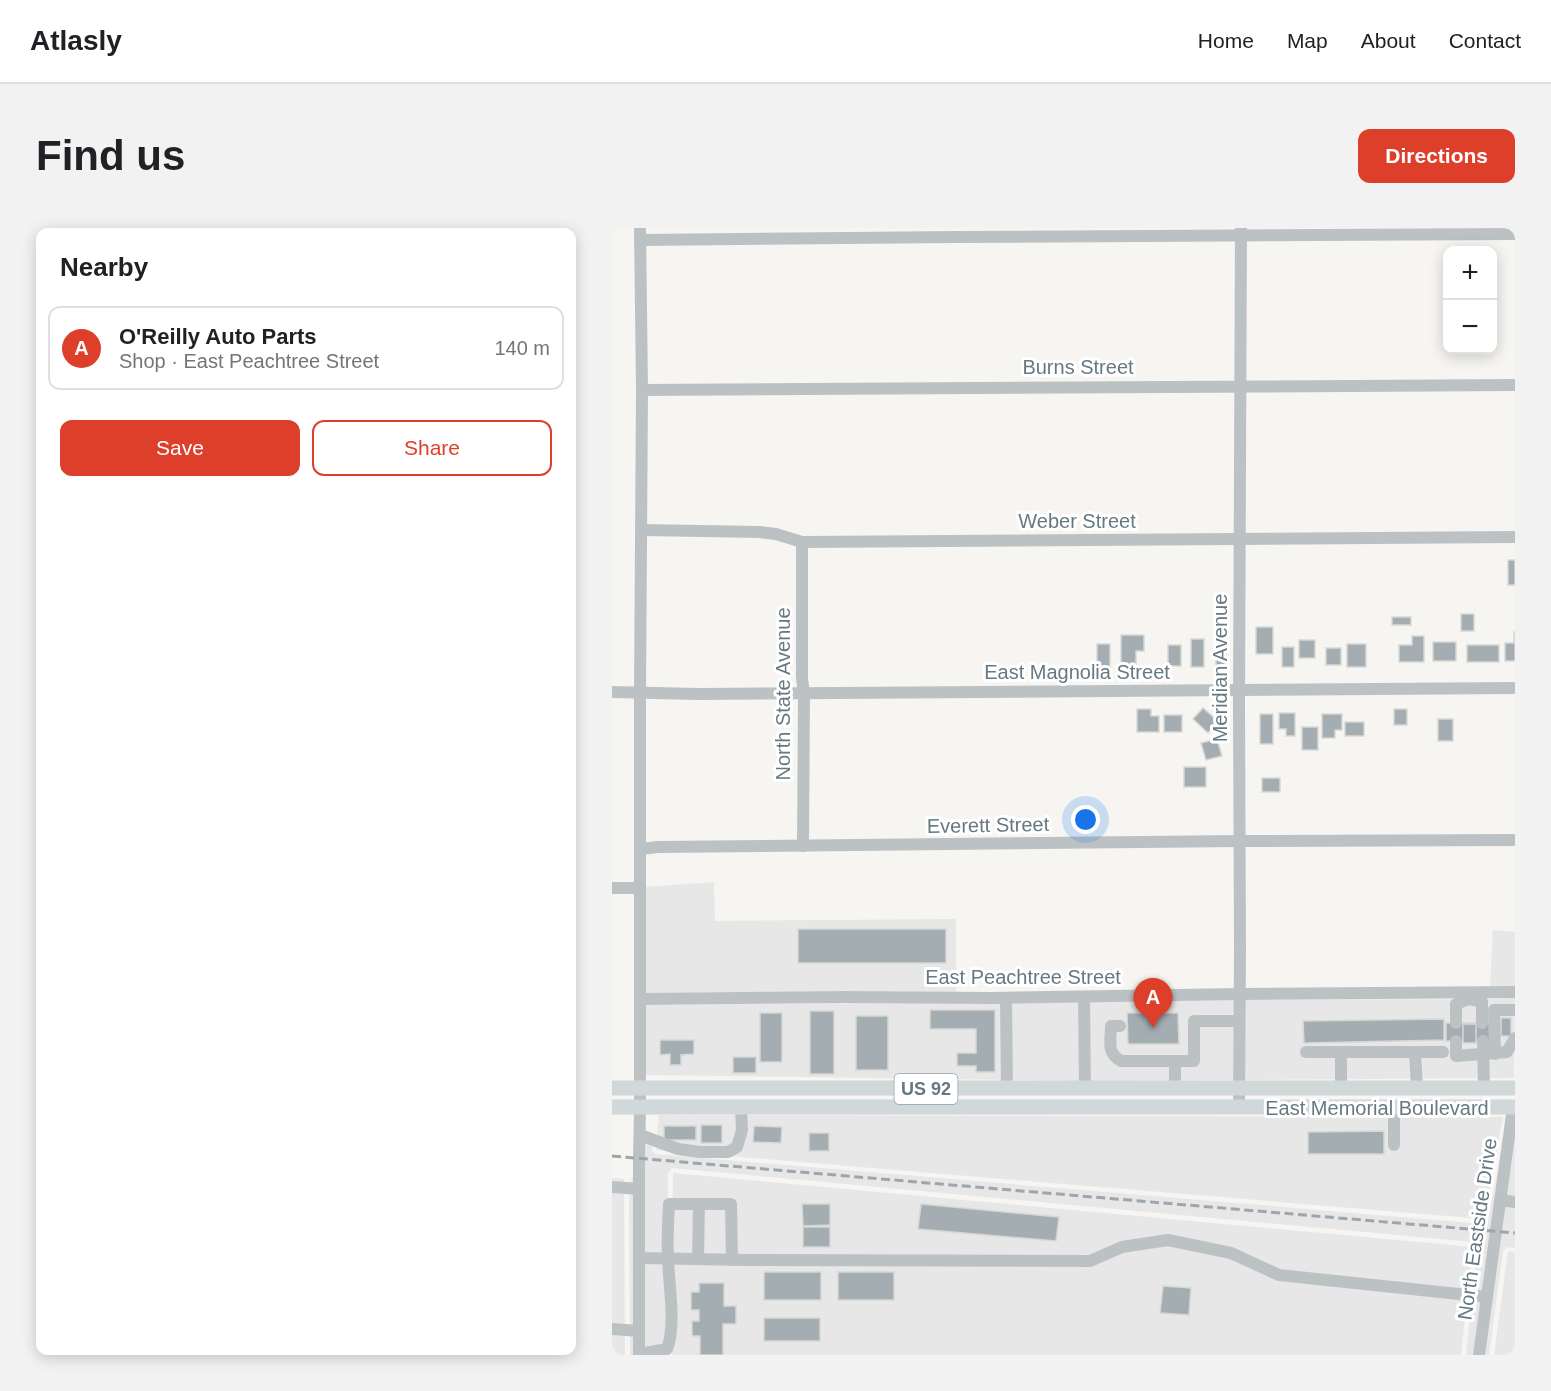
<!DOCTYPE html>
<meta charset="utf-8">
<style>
body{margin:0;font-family:Arial,sans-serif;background:#f2f2f2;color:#202124}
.controls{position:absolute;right:18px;top:18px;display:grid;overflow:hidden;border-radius:12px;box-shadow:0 3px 15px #0003}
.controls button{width:54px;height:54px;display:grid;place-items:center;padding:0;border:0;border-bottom:2px solid #e0e0e0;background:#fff;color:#202124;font:30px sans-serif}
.you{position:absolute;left:474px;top:592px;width:21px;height:21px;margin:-15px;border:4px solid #fff;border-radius:50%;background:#1a73e8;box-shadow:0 0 0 9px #1a73e833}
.badge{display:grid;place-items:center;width:39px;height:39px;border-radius:50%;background:#dd3f2b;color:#fff;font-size:20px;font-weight:700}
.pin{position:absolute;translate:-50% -50px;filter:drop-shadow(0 2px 3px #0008)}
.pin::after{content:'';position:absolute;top:32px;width:21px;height:18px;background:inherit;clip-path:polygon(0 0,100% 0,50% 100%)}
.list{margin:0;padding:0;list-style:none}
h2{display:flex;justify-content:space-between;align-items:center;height:78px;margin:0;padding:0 24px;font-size:26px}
h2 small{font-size:20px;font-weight:400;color:#757577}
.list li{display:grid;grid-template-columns:39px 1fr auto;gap:18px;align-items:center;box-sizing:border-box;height:84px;margin:0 12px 12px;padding:0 12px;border:2px solid #e0e0e0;border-radius:12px}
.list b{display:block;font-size:22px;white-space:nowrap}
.list p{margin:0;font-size:20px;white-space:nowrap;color:#757577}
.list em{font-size:20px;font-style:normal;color:#757577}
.actions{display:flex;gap:12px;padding:18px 24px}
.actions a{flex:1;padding:14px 0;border:2px solid #dd3f2b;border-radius:12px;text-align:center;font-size:21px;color:#dd3f2b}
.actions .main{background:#dd3f2b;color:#fff}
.map{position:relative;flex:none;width:903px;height:1127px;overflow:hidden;border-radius:12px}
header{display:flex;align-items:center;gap:36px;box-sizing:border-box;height:84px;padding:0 30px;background:#fff;border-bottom:2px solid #e0e0e0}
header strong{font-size:28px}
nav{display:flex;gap:33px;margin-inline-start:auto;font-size:21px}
.intro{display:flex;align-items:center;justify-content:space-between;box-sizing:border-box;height:144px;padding:0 36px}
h1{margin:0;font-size:42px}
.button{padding:15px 27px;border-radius:12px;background:#dd3f2b;color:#fff;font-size:21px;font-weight:700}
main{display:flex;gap:36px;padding:0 36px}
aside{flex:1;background:#fff;border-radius:12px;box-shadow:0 3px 15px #0003}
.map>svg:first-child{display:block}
</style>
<header>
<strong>Atlasly</strong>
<nav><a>Home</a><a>Map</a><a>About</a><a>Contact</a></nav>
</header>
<div class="intro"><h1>Find us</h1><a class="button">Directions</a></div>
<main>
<aside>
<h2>Nearby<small></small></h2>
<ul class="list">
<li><span class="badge">A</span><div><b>O'Reilly Auto Parts</b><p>Shop · East Peachtree Street</p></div><em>140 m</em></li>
</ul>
<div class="actions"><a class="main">Save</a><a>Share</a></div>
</aside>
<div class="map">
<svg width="903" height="1127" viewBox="0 0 903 1127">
<rect width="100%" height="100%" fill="#f6f5f2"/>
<g fill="#e6e7e6">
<path d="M102,654L103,693L344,691V764L233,763L33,765V659Z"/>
<path d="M881,702L903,704V758L878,759Z"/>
<path d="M903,770L902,850L632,852L633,772L876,771Z"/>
<path d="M622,772V852L478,853L34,847L33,777Z"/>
<path d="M47,887L891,889L872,991L44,922Z"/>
<path d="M903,901V1020L894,1019L891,1023L877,1127H872Z"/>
<path d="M41,904L40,923L44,926L872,996L874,995L876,992L890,919L862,1127H854L865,1020L864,1015L861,1014L60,940L56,945L55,1127H32V923Z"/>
<path d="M61,945L861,1019L849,1127H60Z"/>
<path d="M22,946L21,1127H18L17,958Z"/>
<path d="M0,950L12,951L13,1127H0Z"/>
<path d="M896,1023L903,1025V1127H882Z"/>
</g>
<g fill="#a4aeb2" stroke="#d7d7d5" stroke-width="1.5">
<rect x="896" y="332" width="7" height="25"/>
<rect x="849" y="386" width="13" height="17"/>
<rect x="780" y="389" width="19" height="8"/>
<rect x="644" y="399" width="17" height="27"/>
<path d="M902,404H903V433H893V415H902Z"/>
<path d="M509,407H532V423H524V440H509Z"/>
<path d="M800,408H812V434H787V417H800Z"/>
<rect x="579" y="411" width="13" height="28"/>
<rect x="687" y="412" width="16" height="18"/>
<rect x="821" y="414" width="23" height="19"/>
<rect x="485" y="416" width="13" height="24"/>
<rect x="735" y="416" width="19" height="23"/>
<rect x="556" y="417" width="13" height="21"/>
<rect x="855" y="417" width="32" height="17"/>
<rect x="604" y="419" width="10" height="25"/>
<rect x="670" y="419" width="12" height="20"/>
<rect x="714" y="420" width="15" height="17"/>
<path d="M591,480L606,493L596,505L581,491Z"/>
<path d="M525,481H539V488H547V504H525Z"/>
<rect x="782" y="481" width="13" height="16"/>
<path d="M667,485H683V508H674V501H667Z"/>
<rect x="648" y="486" width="13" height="30"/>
<path d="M710,486H730V502H723V510H710Z"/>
<rect x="552" y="487" width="18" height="17"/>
<rect x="826" y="491" width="15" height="22"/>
<rect x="733" y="494" width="19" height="14"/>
<rect x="690" y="499" width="16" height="23"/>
<path d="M605,511L610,528L594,532L589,515Z"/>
<rect x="572" y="539" width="22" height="20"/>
<rect x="650" y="550" width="18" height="14"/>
<rect x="186" y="701" width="148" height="34"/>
<path d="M318,782H383V844H364V838H345V825H364V801H318Z"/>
<rect x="198" y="783" width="24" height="63"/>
<rect x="148" y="785" width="22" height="49"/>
<path d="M515,785H566L567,816H516Z"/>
<rect x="244" y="788" width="32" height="54"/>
<rect x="889" y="790" width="10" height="18"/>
<path d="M832,791V812L692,815L691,793Z"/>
<rect x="834" y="795" width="45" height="18"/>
<rect x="851" y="796" width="13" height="19"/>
<path d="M48,812H82V826L69,827V837H58V826L48,827Z"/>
<rect x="121" y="829" width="23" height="16"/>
<rect x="89" y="897" width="21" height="18"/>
<rect x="52" y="898" width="32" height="14"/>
<path d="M142,898L170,899L169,915L141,914Z"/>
<path d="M772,903V926H696V904Z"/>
<rect x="197" y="905" width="20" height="18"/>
<path d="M190,976H218V997L191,998Z"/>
<path d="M309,976L447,989L444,1013L306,1001Z"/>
<rect x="191" y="999" width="27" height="20"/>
<rect x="152" y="1044" width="57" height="28"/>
<rect x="226" y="1044" width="56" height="28"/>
<path d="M87,1055H112V1078H124V1096H111V1127H88V1108H80V1093H87V1082H79V1064H87Z"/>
<path d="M551,1058L579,1060L577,1087L548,1085Z"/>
<rect x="152" y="1090" width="56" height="23"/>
</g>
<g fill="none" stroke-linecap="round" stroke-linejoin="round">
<g stroke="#bcc2c4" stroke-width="12">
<path d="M28,12L343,9L903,6"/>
<path d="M30,162L903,157"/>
<path d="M29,302L147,304L164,306L190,314L903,309"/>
<path d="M190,314V450L192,466L191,618"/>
<path d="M0,464L86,466L903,460"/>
<path d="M29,621L46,619L628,613L903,612"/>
<path d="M0,660H28"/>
<path d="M472,769L473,860"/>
<path d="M394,770L395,861"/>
<path d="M28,771L233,769L380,770L628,766L903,764"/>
<path d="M844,795V776L857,771L870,774V795"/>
<path d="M508,798H499C499,813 494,825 509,833H582V793H627"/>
<path d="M844,813V828L895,824L903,810"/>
<path d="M871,813L872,860"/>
<path d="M694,824H831"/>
<path d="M803,824L805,860"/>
<path d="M883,826L882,782H903"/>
<path d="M563,860V833"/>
<path d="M729,860V824"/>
<path d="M627,880L628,720L627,477L629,0"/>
<path d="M782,880V917"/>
<path d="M28,907L66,921L88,924H116L125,919L130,902L129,880"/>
<path d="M0,959L27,961"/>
<path d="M888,972L903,974"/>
<path d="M27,1030L135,1032L478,1033L510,1019L556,1012L619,1025L667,1047L875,1069"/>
<path d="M86,1031L87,976"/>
<path d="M0,1101L27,1103"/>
<path d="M27,1126L55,1121C64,1099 57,1057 56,1032C55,1013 56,994 57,976H119L120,1032"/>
<path d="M27,1127V930L28,880V465L30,162L28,0"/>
<path d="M867,1127L901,879"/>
</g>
<g stroke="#d1d8da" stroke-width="15">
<path d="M0,860H903"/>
<path d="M0,879H903"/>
</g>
<path stroke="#9ea6aa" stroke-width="3" stroke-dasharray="9 4.5" stroke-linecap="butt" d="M0,928L903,1005"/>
</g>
<g text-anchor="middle" stroke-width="6" stroke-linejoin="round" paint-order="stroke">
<rect fill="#fff" stroke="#94a1a8" stroke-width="1.5" x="282.5" y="846" width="63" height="30" rx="4.5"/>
<g font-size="18" font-weight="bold" fill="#667982">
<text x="314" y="867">US 92</text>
</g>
<g font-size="20" fill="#667982" stroke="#fff">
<text x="466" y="146">Burns Street</text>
<text x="465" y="300">Weber Street</text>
<text transform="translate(608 440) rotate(-90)" y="7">Meridian Avenue</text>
<text x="465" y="451">East Magnolia Street</text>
<text transform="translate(171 466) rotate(-90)" y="7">North State Avenue</text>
<text transform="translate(376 597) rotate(-1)" y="7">Everett Street</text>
<text x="411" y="756">East Peachtree Street</text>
<text x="765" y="887">East Memorial Boulevard</text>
<text transform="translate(865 1001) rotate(-82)" y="7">North Eastside Drive</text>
</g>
</g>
</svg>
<div class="controls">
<button>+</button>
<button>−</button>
</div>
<div class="you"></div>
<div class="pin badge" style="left:541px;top:800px">A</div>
</div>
</main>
